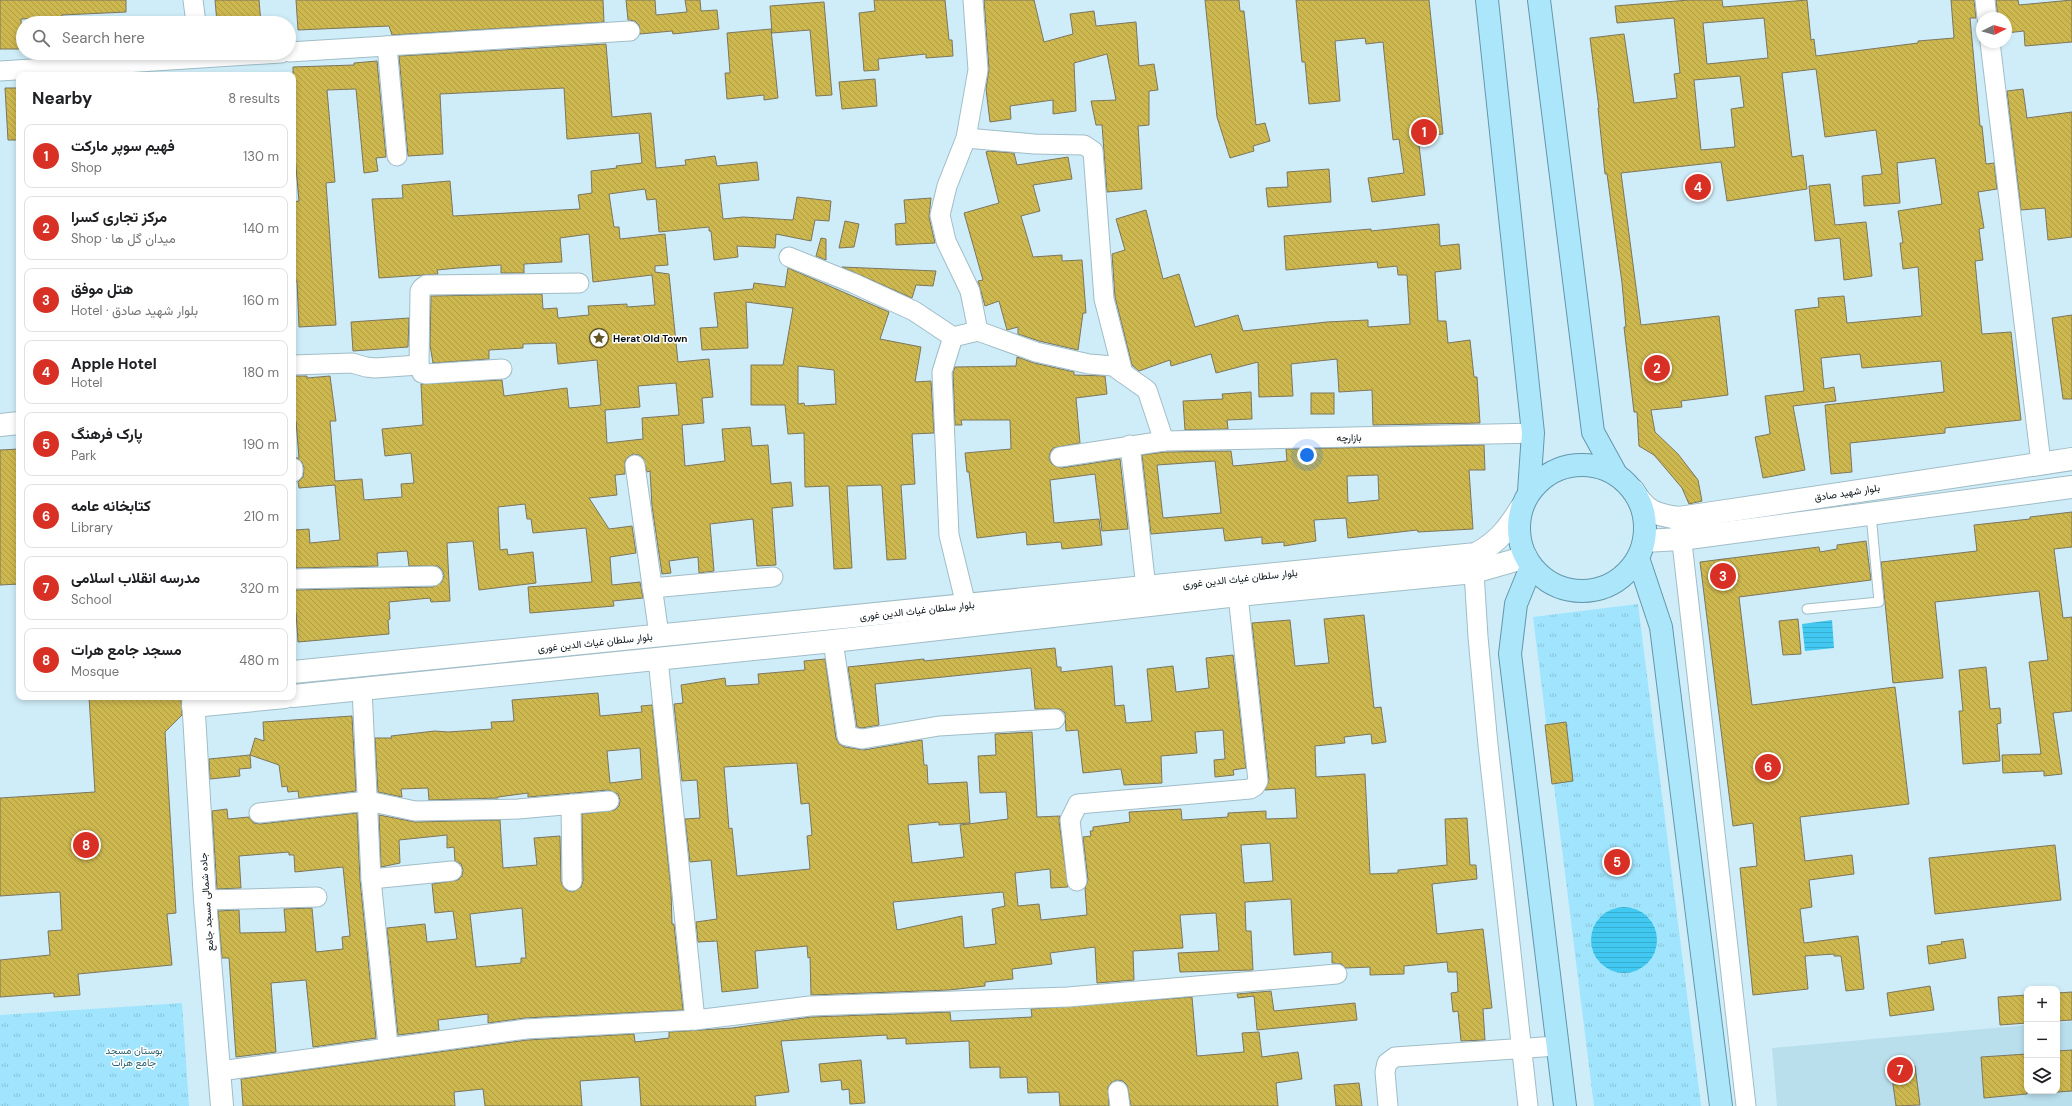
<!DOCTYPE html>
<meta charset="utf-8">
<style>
body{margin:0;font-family:"DM Sans",Vazirmatn,sans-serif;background:#f6f6f6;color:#202124}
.controls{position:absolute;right:12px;bottom:12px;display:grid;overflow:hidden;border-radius:8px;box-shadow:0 2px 6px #0003}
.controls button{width:36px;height:36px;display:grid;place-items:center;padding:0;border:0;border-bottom:1px solid #e0e0e0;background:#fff;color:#202124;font:20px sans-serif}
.compass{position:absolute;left:1976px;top:12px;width:36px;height:36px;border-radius:50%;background:#fff;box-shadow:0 2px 6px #0003;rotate:85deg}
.you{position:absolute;left:1307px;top:455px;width:14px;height:14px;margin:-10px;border:3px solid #fff;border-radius:50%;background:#1a73e8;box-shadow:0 0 0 6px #1a73e833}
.badge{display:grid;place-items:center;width:26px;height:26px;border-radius:50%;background:#d93025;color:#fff;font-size:13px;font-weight:700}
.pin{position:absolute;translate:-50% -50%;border:2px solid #fff;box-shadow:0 1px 4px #0006}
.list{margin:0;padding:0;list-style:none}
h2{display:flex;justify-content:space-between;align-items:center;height:52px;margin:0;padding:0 16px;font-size:17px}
h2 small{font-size:13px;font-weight:400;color:#757577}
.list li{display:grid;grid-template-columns:26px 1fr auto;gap:12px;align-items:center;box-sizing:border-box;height:64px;margin:0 8px 8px;padding:0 8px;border:1px solid #e0e0e0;border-radius:8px}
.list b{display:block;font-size:15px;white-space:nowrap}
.list p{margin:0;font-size:13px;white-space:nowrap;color:#757577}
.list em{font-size:13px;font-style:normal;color:#757577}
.icon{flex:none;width:22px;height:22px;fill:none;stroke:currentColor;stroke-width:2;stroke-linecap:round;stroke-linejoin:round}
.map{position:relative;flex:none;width:2072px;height:1106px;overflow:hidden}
.search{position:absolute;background:#fff;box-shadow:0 2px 6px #0003;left:16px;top:16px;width:280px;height:44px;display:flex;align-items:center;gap:10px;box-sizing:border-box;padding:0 14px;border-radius:22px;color:#757577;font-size:15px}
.panel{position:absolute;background:#fff;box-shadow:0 2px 6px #0003;left:16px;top:72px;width:280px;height:628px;border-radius:8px}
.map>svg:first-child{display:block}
</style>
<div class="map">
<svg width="2072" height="1106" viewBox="0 0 2072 1106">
<defs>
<pattern id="park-tufts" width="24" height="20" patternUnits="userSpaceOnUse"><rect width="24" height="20" fill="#a0e5fd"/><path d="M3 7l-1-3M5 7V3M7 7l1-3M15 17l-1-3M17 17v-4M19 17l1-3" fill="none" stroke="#88c3d8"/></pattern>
<pattern id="water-rules" width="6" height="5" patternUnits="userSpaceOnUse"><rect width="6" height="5" fill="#42c9f1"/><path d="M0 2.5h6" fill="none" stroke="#38acce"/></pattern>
<pattern id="building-back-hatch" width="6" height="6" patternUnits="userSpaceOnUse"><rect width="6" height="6" fill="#cdb74f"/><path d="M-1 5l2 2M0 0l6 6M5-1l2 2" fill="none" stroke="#af9c44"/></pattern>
</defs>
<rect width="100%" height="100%" fill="#cfedf8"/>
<path fill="#b9dfed" d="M2072,1021V1106H1777L1772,1048L2027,1025V1091H2057V1023Z"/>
<g fill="url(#park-tufts)">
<path d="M1638,604L1701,1106H1594L1533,617Z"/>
<path d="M182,1003L189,1106H0V1015Z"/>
</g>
<g fill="url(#water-rules)">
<path d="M1832,620L1834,648L1805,651L1802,624Z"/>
<circle cx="1624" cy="940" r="33"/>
</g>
<g fill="url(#building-back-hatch)" stroke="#7b765f" fill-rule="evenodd">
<path d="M0,0H126V12L62,15V17L21,19L22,49H0Z"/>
<path d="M215,0H259L261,23H217Z"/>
<path d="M296,0H603L604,22L392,35L389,26L298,30Z"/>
<path d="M626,0H655L656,15L687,12L685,0H700L701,11L717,10L719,29L673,34L672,31L640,34L639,25L635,21L628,20Z"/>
<path d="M874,0H945L949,40H952L953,56L926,58V54L878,59L879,70L864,71L859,13L875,11Z"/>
<path d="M984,0H1034L1044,42L1073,34L1070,14L1094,11L1096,26L1136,22L1139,66L1154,64L1158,90L1149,91V125L1138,126L1142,189L1107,192L1102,125H1096L1091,101L1116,100L1107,54L1074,63L1076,111L1053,114V100L1010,106L1011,119L990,122L986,89L989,69Z"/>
<path d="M1205,0H1239L1240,11H1244L1256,125L1265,123L1270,141L1253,146L1254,151L1230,158L1217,117Z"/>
<path d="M1296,0H1429L1443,134L1418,137L1425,195L1372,202L1368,178L1404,173L1399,139L1393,140L1383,42L1366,44L1365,38L1335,41L1340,101L1309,104L1305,62H1302Z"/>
<path d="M1689,0H1722L1723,7L1807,0L1811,40L1814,39L1816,56L1918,43V41L1954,38L1951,0H1974L1976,18H1970L1980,126H1982L1986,164L1994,163L1997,189L1978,192L1984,228L1979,229L1983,260L1975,261L1982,334L2011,332L2021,420L1945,428V433L1850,443L1852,472L1831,474L1825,405L1944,392L1941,361L1862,368L1860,354L1821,358L1824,389L1834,387L1836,401L1793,406L1805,470L1763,478L1755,437L1770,434L1765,396L1804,391L1795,310L1819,307L1818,298L1844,296L1847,323L1922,316L1918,267L1903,269L1900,243H1903L1898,211L1942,204L1935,158L1897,163L1900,203L1864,206L1862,176L1882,174L1876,130L1825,137L1816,69L1782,73L1792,157L1803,155L1807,189L1727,201L1721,162L1621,173L1641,325L1719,316L1728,395L1681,401L1682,407L1651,410L1655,432L1678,454L1698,480L1702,501L1689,504L1682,488L1666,469L1654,455L1639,446L1637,412H1634L1624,327H1626L1622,283L1607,174H1605L1598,108H1599L1590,38L1624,34L1634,103L1677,98L1674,74L1680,73L1674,18L1617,23L1615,6ZM1764,18L1768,58L1707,64L1703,23ZM1740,76L1744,107L1731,109L1735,147L1701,150L1694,80Z"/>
<path d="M1996,0H2018L2019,5L2072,0V42L2025,46L2024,31L2006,33V18H1998Z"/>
<path d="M824,2L832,95L816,96L810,30L772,33L770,6Z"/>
<path d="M771,29L778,98L764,100V95L727,99L725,73H730L727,33Z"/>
<path d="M606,44L612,117L651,113L656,168L686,165L685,160L715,156L717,166L757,162L759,180L719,184L723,219L743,217L793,220L797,197L831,201L829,221L815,220L811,241L776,234L775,248L737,246L738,257L714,260L711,231H709V227L659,232L656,199L647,200L645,189L609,194L614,227H619L620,239L665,234L668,265L655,266V272L669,274L678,362L709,359L713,397L702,398L704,423L682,425L685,466L725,461L722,429L750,427L752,446L768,445L771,484L791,482L793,506L772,508L776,565L757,566L753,519L710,524L714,571L699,573L698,557L669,561L671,573L662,574L652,506L650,471L647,472L643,458L639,455L633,454L628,457L625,461V474L615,475L617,495L589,498L609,529L632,526L636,553L610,557L612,585L640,582L643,598L613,601L614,606L530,613L528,587L592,582L586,528L533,533L531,519H527L525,504L498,507L500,550L507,549L508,555L533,552L536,583L479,590L473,541L447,543L450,601L431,602L430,598L389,602L390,619L388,620L389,634L298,642L296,612H293V590L433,587L442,582L444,575L442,570L438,566H409L407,551L377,553L378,566L296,568L295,530L309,529L310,543L340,540L335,485L299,488L298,482L303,477L304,468L302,462L296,458H299L296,421L294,422L293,376H307V378L330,376L336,421H330L335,481L362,479L364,500L402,497L401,484L414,483L411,453L385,456L382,429L423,425L421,384L502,380L504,396L567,388L569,408L601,405L597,360L558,364L556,343L523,344V348L489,350V359L433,363L430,345L431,296L542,294L543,309L557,308L558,318L589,315L588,306L627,304V307L655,305L652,275L593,282L589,234L560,238L562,262L524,264V273H501V265L458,268L437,270L438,274L379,278L372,199L403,198L402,185L450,181L453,216L580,209L578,195L592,193L591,171L617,168L616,166L642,163L639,133L567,139L564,88L440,94L443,154L408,156L399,56ZM676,383L679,415L642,418L643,439L607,443L605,410L640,407L638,386Z"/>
<path d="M377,61L386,157L376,158L378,171L364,173L356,89L327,90L335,182L326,183L336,325L299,327L297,281H293V202L299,201L293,134V67L354,65V63Z"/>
<path d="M875,79L877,106L842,109L839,82Z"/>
<path d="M5,88H19V140H8Z"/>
<path d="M2023,89L2027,118L2072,112V237L2048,240L2045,208L2021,210L2007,91Z"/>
<path d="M989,151L1014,153L1017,165L1068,157L1072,179L1033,185L1040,211L1021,216L1033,257L1062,255V261L1082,260L1086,313H1083L1078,350L1039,341L1018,334V327L1007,330L999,301L985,306L978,281L983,280L964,213L999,203L986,152Z"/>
<path d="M1329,169L1331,202L1268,207L1266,188L1288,187L1287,172Z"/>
<path d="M1830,184L1835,225L1866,222L1872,276L1844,280L1840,238L1815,241L1809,186Z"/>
<path d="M931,198L929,217L935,243L896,245L895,224L906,223L904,200Z"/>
<path d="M1146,210L1163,279L1179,274L1195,327L1238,315L1243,331L1327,322L1368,320V327L1410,324L1407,275H1398L1397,266L1378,268L1377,262L1286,270L1284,236L1371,229V231L1439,224L1440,246L1459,244L1461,269L1435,272L1438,321H1446L1448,343L1470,340L1474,377H1477L1480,423L1373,425L1372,390L1339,392L1337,359L1291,364L1293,396L1259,397L1258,362L1216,373L1211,354L1171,366L1170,360L1139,371L1132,365L1115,297L1112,254L1125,250L1116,219Z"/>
<path d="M845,221L859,224L854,247L839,248Z"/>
<path d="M821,238L826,239V260L816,256Z"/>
<path d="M842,267L936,271L933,286L916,285L912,298Z"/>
<path d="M788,268L889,312L880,339L921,347L915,382L931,381L934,433L912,434L915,484L901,485L906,559L887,560L882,487L881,485L847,486L852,568L834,569L829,486L805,487L804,433L788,434L785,405H751V365H783L793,308L746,302L748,348L702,350L700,328L718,327L714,293L753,289L754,283L785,287ZM798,366L834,370L836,404L805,406L804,403L798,404Z"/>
<path d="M2072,315V399H2063L2052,318Z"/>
<path d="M409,318L408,347L353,351L351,322Z"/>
<path d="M1017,357L1034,363L1074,372V375L1105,376L1107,394L1076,398L1080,443L1053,448L1050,453L1049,458L1052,464L1061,468L1120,459L1128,529L1102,531L1095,474L1050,480L1054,523L1099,519L1102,545L1062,549L1061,542L1027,545L1026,532L977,538L969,472H967L965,453L1011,449L1010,420H961L962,425H955L953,373L955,367L1016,366Z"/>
<path d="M1251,392L1252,419L1227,420L1228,429L1185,430L1183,401L1223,399L1222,394Z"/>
<rect x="1311" y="393" width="23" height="21"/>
<path d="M1484,445L1485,470H1469L1473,529L1418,532L1417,530L1348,538L1346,518L1314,520L1316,541L1284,546V542L1262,544V537L1225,541L1223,528L1151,534L1142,455L1165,452L1231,451L1233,466L1287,461L1286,449ZM1215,461L1221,513L1163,518L1157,465ZM1378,475L1379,500L1348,503L1347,476Z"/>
<path d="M19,449V584L0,585V450Z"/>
<path d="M2072,512V547L2054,549L2063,618L2072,617V711L2053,713L2062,774L2044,776V771L2003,773L2002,755L2041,754L2029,662L2048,660L2039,591L1935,602L1943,678L1893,683L1881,562L1977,551L1974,525L2030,519V517Z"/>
<path d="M1866,541L1871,580L1739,597L1752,705L1895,687L1909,804L1800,817L1805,861L1852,855L1854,874L1809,880L1812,907L1800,909L1804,943L1858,936L1864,989L1846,991L1841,956H1834V954L1805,956L1808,989L1753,995L1740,868L1757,866L1753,823L1733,826L1700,562L1819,547L1820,552L1837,549V545Z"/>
<path d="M1364,615L1374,708L1381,707L1386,742L1372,744L1371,734L1344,737L1345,743L1315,746L1316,777L1365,774L1370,874L1398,873V870L1447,865L1445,819L1467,818L1470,865H1476L1477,879L1432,884L1437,934L1483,929L1492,1008L1483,1009L1485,1040L1461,1041L1458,1011L1453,1012L1451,993L1458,992L1457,972H1448L1447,962L1404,966V974L1370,975V967L1346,968L1341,964L1332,963V952L1294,955L1291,899L1245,902L1246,931H1251L1253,970L1180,972L1178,953L1219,951L1216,913L1180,915L1183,948L1133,951L1134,980L1097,983L1095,947L1050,953L1052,964L1012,969L1013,979L985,982V986L949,990L811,995L810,957L808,958L807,946L755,951L758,988L722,992L717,941L698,942L696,922L717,919L711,860L690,862L685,819L700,818L697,780L682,781L674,704L683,703L681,685L725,678L726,686L759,684L758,674L805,670L804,661L825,659L836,738L839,744L845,747L864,750L922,740L924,765H927L928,784L967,782L970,823L939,825V822L908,825L912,863L964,857L960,825L1008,819L1006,792L980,793L978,756L996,755L995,734L1032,732L1037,817L1060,816L1059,821L1068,887L1051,888L1050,869L1015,873L1018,906L1039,904L1041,920L1087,915L1085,888L1088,880L1083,837L1091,836L1090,831H1093V827L1130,822L1129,812L1181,809L1182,820L1228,817V813L1266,811V819L1297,818L1295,788L1265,790L1269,780L1252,623L1290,620L1295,666L1329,663L1324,619ZM797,763L801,804L809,803L812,835L807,836L810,869L737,876L732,828L729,829L724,767ZM1270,843L1273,881L1244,883L1241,845ZM1003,892L1005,906L992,909L996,944L964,948L962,916L897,930L893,902Z"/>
<path d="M1798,619L1801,654L1783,655L1779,621Z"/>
<path d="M1055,648L1057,667H1061V672L1112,666L1115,706L1124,705L1126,723L1152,721L1147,669L1173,666L1176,692L1209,688L1206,658L1233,655L1246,768L1233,770L1234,775L1215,777L1214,760L1225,759L1223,730L1195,732L1197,753L1161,756L1162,783L1124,785L1121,769L1083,773L1078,730L1066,731L1065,713L1060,709H1035L1031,668L875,684L879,725L862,728L857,727L848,667L924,659V661Z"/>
<path d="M1986,667L1990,709L2000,708L2001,723L1997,724L2000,761L1963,764L1959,711H1963L1959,670Z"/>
<path d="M598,693L600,716L642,712L641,706L652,705L671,890L672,924H674L683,1010L525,1018L488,1023V1014L438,1020L439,1030L398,1035L387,928L425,924L427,942L457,939L453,911L435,913L432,884L458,880L462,876L463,870L461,864L455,861L454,847L447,848V835L399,840L400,863L381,867L379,815L415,822L500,820L503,868L537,865L534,838L560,836L561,882L566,890L573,892L581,887L583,881L582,814L615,810L619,806L620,800L618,794L608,790L528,797V793L498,797V798L429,800L428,788L401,789L402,797L378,792L375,738H392L391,736L435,731L448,732L492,729L491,722L514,721L512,700ZM640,748L642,779L610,783L607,751ZM522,908L526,958H521V963L476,967L470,914Z"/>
<path d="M89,697H181L182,715L165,732L176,913L167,914L172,965L78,974L80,995L54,997V993L0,997V960L50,955L48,931L62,930L60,892L0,896V798L95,792Z"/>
<path d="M352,716L356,791L299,798L298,791L288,792L287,786L282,787L279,765L250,755L251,768L239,769L240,776L210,779L209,759L250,755L255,738L264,741L263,722Z"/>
<path d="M1566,722L1573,781L1552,784L1545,725Z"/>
<path d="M227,809L228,819L249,817L254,823L260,824L357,813L360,880L376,1038L313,1047L306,980L271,983L276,1052L236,1057L229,958H222L218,911L239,910L240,933L286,932L284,909L312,908L316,952L343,949L342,937L350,936L343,867L295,872L294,855H289V852L239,856L241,888L217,889L212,811Z"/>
<path d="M2055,845L2061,900L1935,914L1929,858Z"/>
<path d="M1963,939L1966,958L1929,964L1927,946L1942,944L1941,942Z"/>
<path d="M1930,986L1934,1010L1890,1016L1887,993Z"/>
<path d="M1271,991L1274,1011L1355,1003L1357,1020L1257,1030L1254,996L1238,998L1237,994Z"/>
<path d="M2072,992V1020L2057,1021V993Z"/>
<path d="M2027,995V1023L2000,1025L1998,997Z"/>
<path d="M1192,997L1197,1056L1244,1052L1242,1033L1259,1032L1262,1057L1298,1052L1302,1079L1276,1083L1278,1106H1131L1127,1085L1123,1081L1117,1080L1111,1083L1108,1087L1109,1106H1060L1059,1092L1028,1093L1027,1077L1000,1078V1067L970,1068L969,1041L906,1044V1038L887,1039V1035L781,1041L789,1092L755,1096L756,1106H641L639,1077L580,1081L582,1106H485L483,1089L454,1092L455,1106H243L241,1079L527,1040L634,1034L635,1042L669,1038V1032L732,1028L811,1017L950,1012L951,1021L1032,1017L1031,1009Z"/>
<path d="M2072,1050V1091L2057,1092V1051Z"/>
<path d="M2027,1054V1094L1984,1098L1981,1057Z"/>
<path d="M861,1060L865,1103L850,1104L849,1089L842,1090L841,1080L821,1082L819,1064Z"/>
<path d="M1915,1066L1920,1105L1896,1106L1891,1070Z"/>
<path d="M1359,1083L1362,1106H1336L1334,1085Z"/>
</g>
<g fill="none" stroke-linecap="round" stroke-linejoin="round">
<defs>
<path id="service" d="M1807,609L1879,602L1871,514"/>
<g id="minor">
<path d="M193,0L196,23"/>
<path d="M973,0L978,70L966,138L947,186L940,215L946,241L970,291L978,331L1036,352L1089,364L1113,366L1147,390L1164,441"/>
<path d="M1985,0L1987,18"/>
<path d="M1990,42L2041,463"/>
<path d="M387,46L397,156"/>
<path d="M289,52L630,31"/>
<path d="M0,71L281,53"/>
<path d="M966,138L1034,144L1084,145L1093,151L1104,299L1123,373"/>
<path d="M789,257L853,283L914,311L953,337"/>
<path d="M293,365L352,363L366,367L375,368L419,365L422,373L426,374L502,369"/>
<path d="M419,365L420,291L422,288L426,285L579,283"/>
<path d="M1130,445L1146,588"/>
<path d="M1060,457L1164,441L1533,433"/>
<path d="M635,465L659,635"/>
<path d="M293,468V472"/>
<path d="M1680,525L1746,1106"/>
<path d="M1475,557L1474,572L1478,637L1488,745L1528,1106"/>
<path d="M293,579L433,576"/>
<path d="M652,588L773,577"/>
<path d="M966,605L949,535L942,372L953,337L978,331"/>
<path d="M833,641L847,736L862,739L939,726L1055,719"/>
<path d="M658,659L695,1020"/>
<path d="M362,689L371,879L388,1046"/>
<path d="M571,804L572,881"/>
<path d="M259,813L368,801L415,811L518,809L609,801"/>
<path d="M371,879L452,871"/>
<path d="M1077,881L1070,820L1078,804L1250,789L1255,786L1258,781L1238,595"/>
<path d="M205,900L317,897"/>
<path d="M220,1071L526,1029L695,1020L810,1006L1068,997L1337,974"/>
<path d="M1118,1091L1120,1106"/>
<path d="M1388,1106L1385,1072L1387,1063L1395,1057L1557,1046"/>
</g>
<g id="tertiary">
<path d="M0,425L19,423"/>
<path d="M293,672L1476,554C1498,542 1508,529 1521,508"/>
<path d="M293,696L833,641L1238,595L1474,572L1526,557"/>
<path d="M193,697L205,900L222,1106"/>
<path d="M193,706L285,697"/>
</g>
<g id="secondary">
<path d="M1633,490C1645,511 1655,515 1679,518L2072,459"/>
<path d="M1644,541L1681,539L2072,487"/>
</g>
<g id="trunk">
<path d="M1487,0L1533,433L1529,491"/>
<path d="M1539,0L1593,432L1616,474"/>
<circle cx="1582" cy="528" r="63"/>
<path d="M1638,558L1661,627L1721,1106"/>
<path d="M1531,567L1516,604L1510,654L1565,1106"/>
</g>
</defs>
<use href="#service" stroke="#a0bdc7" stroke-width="11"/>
<use href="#minor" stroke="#a0bdc7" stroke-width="21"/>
<use href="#tertiary" stroke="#a0bdc7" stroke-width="24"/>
<use href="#secondary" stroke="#a0bdc7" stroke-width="24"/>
<use href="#trunk" stroke="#6497aa" stroke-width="24"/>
<use href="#service" stroke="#fff" stroke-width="9"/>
<use href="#minor" stroke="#fff" stroke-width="19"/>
<use href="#tertiary" stroke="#fff" stroke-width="22"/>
<use href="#secondary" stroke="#fff" stroke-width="22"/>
<use href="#trunk" stroke="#ace6fb" stroke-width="22"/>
</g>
<defs>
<symbol id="sight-ring" viewBox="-11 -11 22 22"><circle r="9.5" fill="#fff" stroke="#635825" stroke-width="1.5"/><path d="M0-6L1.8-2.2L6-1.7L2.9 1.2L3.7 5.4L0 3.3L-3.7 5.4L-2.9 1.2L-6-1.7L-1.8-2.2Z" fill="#635825"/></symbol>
</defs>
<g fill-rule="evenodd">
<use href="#sight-ring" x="588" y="327" width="22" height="22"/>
</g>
<g text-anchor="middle" stroke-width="3" stroke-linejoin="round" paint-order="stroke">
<g font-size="10" font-weight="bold" fill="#061014" stroke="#fff" text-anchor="start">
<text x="613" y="342">Herat Old Town</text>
</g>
<g font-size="10" fill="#061014" stroke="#fff">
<text transform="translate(1349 437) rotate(-1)" y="4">بازارچه</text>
<text transform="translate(1847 492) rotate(-9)" y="4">بلوار شهید صادق</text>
<text transform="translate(1240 578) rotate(-6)" y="4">بلوار سلطان غیاث الدین غوری</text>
<text transform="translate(917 610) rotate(-6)" y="4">بلوار سلطان غیاث الدین غوری</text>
<text transform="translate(595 642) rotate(-6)" y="4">بلوار سلطان غیاث الدین غوری</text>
<text transform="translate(206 902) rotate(-94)" y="4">جاده شمالی مسجد جامع</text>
</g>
<g font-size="10" fill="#2b6071" stroke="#fff">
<text x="134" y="1054">بوستان مسجد<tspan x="134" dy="12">جامع هرات</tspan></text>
</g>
</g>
</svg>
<div class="controls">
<button>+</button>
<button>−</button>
<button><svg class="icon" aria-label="layers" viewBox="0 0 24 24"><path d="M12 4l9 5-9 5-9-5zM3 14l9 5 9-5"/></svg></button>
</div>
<svg class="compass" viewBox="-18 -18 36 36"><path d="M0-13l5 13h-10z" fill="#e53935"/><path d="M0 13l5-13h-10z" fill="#757577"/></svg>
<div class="you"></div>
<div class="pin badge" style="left:1424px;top:132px">1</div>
<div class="pin badge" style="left:1657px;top:368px">2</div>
<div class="pin badge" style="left:1723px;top:576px">3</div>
<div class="pin badge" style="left:1698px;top:187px">4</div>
<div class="pin badge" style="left:1617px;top:862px">5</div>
<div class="pin badge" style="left:1768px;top:767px">6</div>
<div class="pin badge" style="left:1900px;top:1070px">7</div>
<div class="pin badge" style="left:86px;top:845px">8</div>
<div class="search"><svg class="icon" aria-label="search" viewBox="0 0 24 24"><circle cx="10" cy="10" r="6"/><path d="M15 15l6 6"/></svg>Search here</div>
<section class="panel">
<h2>Nearby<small>8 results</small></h2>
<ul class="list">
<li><span class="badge">1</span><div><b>فهیم سوپر مارکت</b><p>Shop</p></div><em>130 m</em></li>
<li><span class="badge">2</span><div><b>مرکز تجاری کسرا</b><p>Shop · میدان گل ها</p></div><em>140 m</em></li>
<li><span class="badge">3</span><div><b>هتل موفق</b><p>Hotel · بلوار شهید صادق</p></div><em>160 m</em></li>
<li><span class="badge">4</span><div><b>Apple Hotel</b><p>Hotel</p></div><em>180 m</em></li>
<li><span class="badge">5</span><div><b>پارک فرهنگ</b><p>Park</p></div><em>190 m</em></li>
<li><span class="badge">6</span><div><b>کتابخانه عامه</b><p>Library</p></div><em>210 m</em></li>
<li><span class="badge">7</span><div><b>مدرسه انقلاب اسلامی</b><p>School</p></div><em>320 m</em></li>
<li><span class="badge">8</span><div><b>مسجد جامع هرات</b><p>Mosque</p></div><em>480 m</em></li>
</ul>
</section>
</div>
